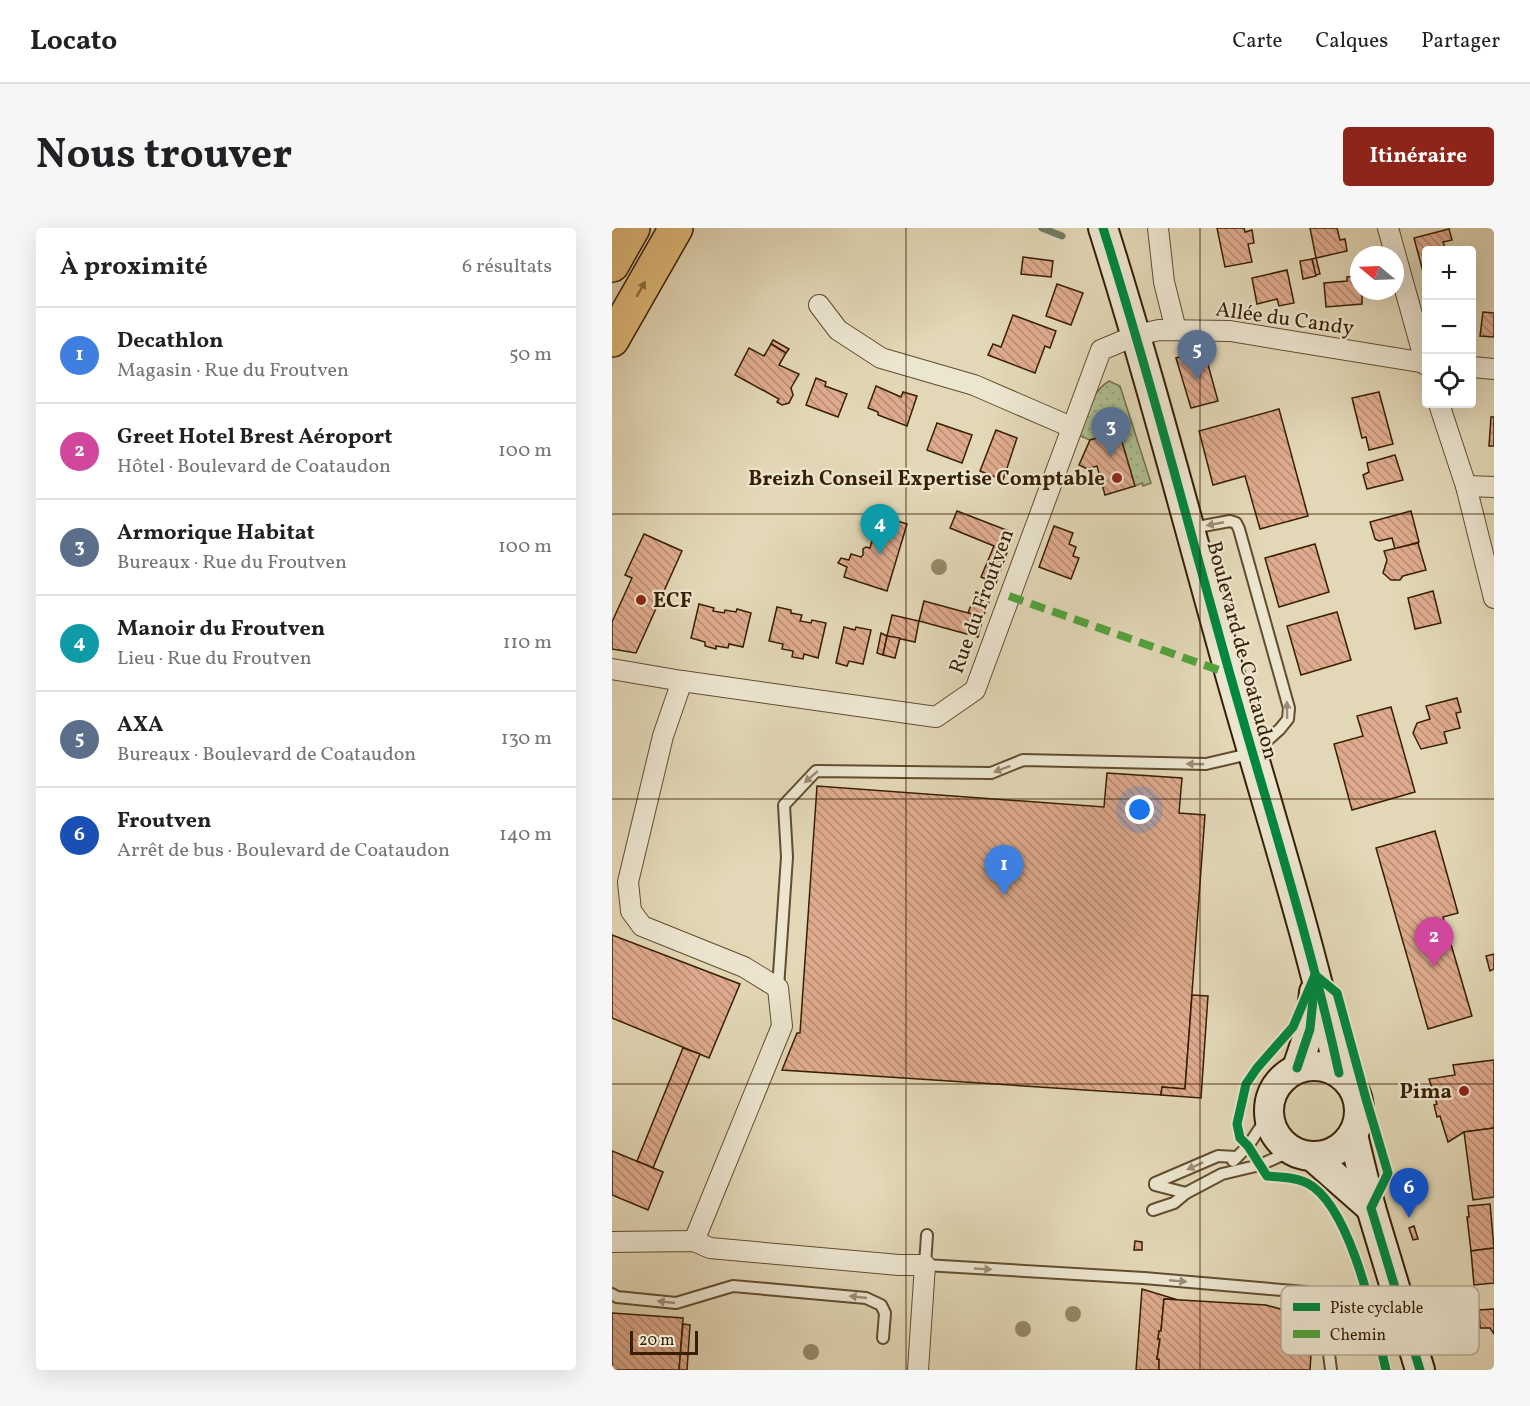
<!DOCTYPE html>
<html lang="fr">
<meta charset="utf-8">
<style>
body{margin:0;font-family:Vollkorn,serif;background:#f6f6f6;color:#202124}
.controls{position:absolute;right:18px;top:18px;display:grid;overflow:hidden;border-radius:6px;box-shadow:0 6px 24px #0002}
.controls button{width:54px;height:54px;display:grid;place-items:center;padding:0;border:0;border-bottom:2px solid #e0e0e0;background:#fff;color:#202124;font:30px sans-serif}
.compass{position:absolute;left:738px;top:18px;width:54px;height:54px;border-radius:50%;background:#fff;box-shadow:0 6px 24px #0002;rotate:289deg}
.scale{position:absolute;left:18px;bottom:15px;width:68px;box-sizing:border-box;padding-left:6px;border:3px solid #381f01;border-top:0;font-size:16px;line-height:21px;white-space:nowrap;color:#381f01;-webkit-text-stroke:4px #ece5d0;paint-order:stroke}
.you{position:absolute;left:528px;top:582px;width:21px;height:21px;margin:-15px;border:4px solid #fff;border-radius:50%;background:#1a73e8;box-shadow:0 0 0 9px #1a73e833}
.badge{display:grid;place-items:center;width:39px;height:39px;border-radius:50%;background:#8f2418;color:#fff;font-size:20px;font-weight:700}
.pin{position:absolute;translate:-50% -50px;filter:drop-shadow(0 2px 3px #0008)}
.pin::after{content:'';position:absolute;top:32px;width:21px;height:18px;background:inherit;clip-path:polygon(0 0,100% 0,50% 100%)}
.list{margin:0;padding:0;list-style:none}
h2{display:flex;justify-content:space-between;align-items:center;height:78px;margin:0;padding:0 24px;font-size:26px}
h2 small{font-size:20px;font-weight:400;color:#757577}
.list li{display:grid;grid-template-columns:39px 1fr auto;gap:18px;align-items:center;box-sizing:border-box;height:96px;padding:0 24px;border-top:2px solid #e0e0e0}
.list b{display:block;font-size:22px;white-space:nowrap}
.list p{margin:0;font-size:20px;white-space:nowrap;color:#757577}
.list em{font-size:20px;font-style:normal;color:#757577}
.icon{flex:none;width:33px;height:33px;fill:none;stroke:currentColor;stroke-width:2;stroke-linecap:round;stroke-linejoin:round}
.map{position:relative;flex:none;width:882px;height:1142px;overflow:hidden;border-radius:6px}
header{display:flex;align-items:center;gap:36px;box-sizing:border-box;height:84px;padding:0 30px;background:#fff;border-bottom:2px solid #e0e0e0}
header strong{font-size:28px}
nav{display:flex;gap:33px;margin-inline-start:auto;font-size:21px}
.intro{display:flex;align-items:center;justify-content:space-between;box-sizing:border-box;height:144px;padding:0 36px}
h1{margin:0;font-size:42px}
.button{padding:15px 27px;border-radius:6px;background:#8f2418;color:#fff;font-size:21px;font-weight:700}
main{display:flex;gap:36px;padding:0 36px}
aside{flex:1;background:#fff;border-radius:6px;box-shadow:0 6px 24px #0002}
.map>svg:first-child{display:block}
</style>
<header>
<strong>Locato</strong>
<nav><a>Carte</a><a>Calques</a><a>Partager</a></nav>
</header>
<div class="intro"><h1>Nous trouver</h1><a class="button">Itinéraire</a></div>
<main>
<aside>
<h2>À proximité<small>6 résultats</small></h2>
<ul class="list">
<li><span class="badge" style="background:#3f7fe0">1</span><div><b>Decathlon</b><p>Magasin · Rue du Froutven</p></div><em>50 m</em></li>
<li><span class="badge" style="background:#d1479c">2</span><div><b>Greet Hotel Brest Aéroport</b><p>Hôtel · Boulevard de Coataudon</p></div><em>100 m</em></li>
<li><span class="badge" style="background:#5c6f8a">3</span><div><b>Armorique Habitat</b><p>Bureaux · Rue du Froutven</p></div><em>100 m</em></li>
<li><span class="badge" style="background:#0f9aa8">4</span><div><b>Manoir du Froutven</b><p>Lieu · Rue du Froutven</p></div><em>110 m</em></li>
<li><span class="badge" style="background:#5c6f8a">5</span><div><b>AXA</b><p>Bureaux · Boulevard de Coataudon</p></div><em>130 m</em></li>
<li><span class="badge" style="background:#1a4fb4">6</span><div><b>Froutven</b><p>Arrêt de bus · Boulevard de Coataudon</p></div><em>140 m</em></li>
</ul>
</aside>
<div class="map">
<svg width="882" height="1142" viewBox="0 0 882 1142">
<defs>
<pattern id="grass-dots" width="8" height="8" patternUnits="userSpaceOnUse" patternTransform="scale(1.5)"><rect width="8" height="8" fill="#afbf91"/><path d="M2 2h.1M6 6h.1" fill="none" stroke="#97a47b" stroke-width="1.8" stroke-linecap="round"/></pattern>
<pattern id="building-back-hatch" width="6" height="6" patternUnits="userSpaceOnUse" patternTransform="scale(1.5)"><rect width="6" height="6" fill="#dfab8e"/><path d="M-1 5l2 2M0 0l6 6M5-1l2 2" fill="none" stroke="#b68b72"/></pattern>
</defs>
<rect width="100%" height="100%" fill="#e2d7b6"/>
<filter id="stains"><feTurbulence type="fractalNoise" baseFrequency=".00333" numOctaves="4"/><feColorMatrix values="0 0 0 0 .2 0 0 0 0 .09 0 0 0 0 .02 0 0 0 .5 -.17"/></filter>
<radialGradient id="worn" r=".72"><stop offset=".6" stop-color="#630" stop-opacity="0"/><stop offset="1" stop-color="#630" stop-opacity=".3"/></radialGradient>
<path fill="url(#grass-dots)" stroke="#746f49" stroke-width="1.5" d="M497,153L508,158L539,255L531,258L530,255L523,258L507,204L478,212L466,207C474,187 478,165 497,153Z"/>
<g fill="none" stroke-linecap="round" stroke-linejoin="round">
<path stroke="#707c65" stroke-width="7" d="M430,0L450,8"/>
</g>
<g fill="url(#building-back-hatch)" stroke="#381f01" stroke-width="1.5">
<path d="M605,0H632L633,4L640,2L642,15L636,16L640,34L613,39Z"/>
<path d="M698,0H725L728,12L733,11L735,23L704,30Z"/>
<path d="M837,1L840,12L831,14L834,22H814V55L802,10Z"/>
<path d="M411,29L441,33L439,49L409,46Z"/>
<path d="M704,30L708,46L703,47L700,31Z"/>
<path d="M700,31L704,48L691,51L688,33Z"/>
<path d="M675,42L682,75L667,78L665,71L645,76L640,50Z"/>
<path d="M747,48V63H750V76L714,79L712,55L735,53V49Z"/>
<path d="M445,56L471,65L459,97L434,88Z"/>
<path d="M871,84L882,85V109L868,108Z"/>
<path d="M401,87L444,103L438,120L433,118L423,145L376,127L381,116L389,119Z"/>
<path d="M161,112L177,121L174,125L159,116Z"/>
<path d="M159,116L174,125L167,137L187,146L179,160L181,167L177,175L170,177L165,174L167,171L123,147L137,120L152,128Z"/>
<path d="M592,122L606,173L579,180L564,130Z"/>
<path d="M204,150L214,154L213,158L235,166L226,189L194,177Z"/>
<path d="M264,158L289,169L291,164L305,168L295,198L266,187V184L256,180Z"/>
<path d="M767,164L781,216L757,222L754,209L750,210L740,170Z"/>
<path d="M667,181L696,288L648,301L633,248L601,257L587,203Z"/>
<path d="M879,189H882V218H877Z"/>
<path d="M325,195L360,207L350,235L315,222Z"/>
<path d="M384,202L405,210L391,252L368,243Z"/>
<path d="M507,204L523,258L493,267L485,238L475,241L467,237L478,212Z"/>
<path d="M783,227L791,252L755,261L751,247L757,244L755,235Z"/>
<path d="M345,283L402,305L384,355L369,349L382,318L338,300Z"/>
<path d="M799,283L807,314L783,321L780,310L767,313L763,311L758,294Z"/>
<path d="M273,289L295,296L275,363L232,349L235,339L226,335L229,330L237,332L239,326L249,329L251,327V321L254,319L258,320L261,309L259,304L263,301L269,303Z"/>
<path d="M442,298L461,305L457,316L464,319L461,328L467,330L459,351L427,339Z"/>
<path d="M32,306L70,323L24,425L0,421V394L20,350L13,347Z"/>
<path d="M806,315L814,342L791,348L788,352H779L771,345L775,332L772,323Z"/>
<path d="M703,316L717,364L667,379L653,330Z"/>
<path d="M821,363L829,395L803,401L796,370Z"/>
<path d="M364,364L379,369L371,389L356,385Z"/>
<path d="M312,373L371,389L366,409L307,393Z"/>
<path d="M87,376L102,380L101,383L112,385L113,382L124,384L125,381L139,385L131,419L117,416L116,420L104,418V421L93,418V414L79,410Z"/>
<path d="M165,379L179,382V385L190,387L188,393L199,395L200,392L214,395L206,430L192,426L191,431L180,429L181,423L170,421L171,416L157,413Z"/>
<path d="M725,384L739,432L689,447L675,398Z"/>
<path d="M280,387L307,393L303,414L275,408Z"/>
<path d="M232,399L243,402L244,399L259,402L251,436L237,433L235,438L224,435Z"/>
<path d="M269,405L275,408L271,427L265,425Z"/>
<path d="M275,408L288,410L283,430L271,427Z"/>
<path d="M845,470L849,484L844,485L848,500L832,504L835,515L809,521L801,505L805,495L818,491L814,478Z"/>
<path d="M779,479L803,564L740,582L722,516L751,508L745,488Z"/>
<path d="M495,545L570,550L567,585L593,587L573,861L550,859L549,867L170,842L185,805H188L205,558L492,579Z"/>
<path d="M823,603L846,685L831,689L860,788L816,801L764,620Z"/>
<path d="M0,707L128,756L97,830L0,790Z"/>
<path d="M882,726V741L878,743L874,728Z"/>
<path d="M580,767L596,768L589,870L549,867L550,859L573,861Z"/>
<path d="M71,820L88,826L41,940L25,933Z"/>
<path d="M882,832V900L852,904L836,914L828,888L825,889L822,877L825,876L817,851L843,847L841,837Z"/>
<path d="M882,900V969L861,972L852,904Z"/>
<path d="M0,923L51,944L36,982L0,967Z"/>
<path d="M878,976L882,1020L859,1023L855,989H857L856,978Z"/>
<path d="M802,998L806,1011L801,1012L797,1000Z"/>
<path d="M523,1013L530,1014V1022H522Z"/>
<path d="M882,1020V1055L862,1057L859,1023Z"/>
<path d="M530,1061L566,1072L552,1071L549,1103H547L546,1111H548L545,1131H547V1142H524Z"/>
<path d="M552,1071L654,1077L672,1082L687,1092L696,1108L699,1126L698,1142H547V1131H545L548,1111H546L547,1103H549Z"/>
<path d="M882,1081V1106L878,1100H868L867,1082Z"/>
<path d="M0,1085L71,1090L67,1142H0Z"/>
<path d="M71,1096L78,1097L75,1142H67Z"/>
</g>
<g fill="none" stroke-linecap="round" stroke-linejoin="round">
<defs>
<g id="service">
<path d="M166,760L175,629L172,577L204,543L379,545L411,532L594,536L641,525L668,501L676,491L677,480L627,301L624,295L618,293L580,300"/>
<path d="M621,933L636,918L656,888"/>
<path d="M543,955L606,928L624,929"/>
<path d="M543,957L574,965"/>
<path d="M541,982L562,975L574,965L610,946L648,937L679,923"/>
<path d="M315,1007L313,1037L532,1050L693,1064L712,1085L719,1142"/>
<path d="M0,1066L5,1069L64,1075L121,1058L254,1070L269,1077L273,1085L271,1110"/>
</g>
<g id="minor">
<path d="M546,0L552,54L564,102"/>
<path d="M776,0L814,137"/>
<path d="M207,77L226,102L269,130L362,157L459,199"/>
<path d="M860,139L882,141"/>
<path d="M827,176L854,258L882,370"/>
<path d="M854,258L882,259"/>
<path d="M0,441L70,453L324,489L363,462L489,122L525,107L547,102L618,103L814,135"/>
<path d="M70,453L51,508L16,654L19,683L30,698L132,739L166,760L170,798L82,1013"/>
<path d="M0,1014L82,1013L98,1020L287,1037H313L306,1142"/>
</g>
<g id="secondary">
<path d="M491,0C538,149 577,300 619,450C656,581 698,712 727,845"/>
<circle cx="702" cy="883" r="45"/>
<path d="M685,840L698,801L702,764"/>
<path d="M741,907L759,980L808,1142"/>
<path d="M701,929L759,980"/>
</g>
<g id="trunk">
<path d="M0,37L21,0"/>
<path d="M0,112L64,0"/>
</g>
</defs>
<use href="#service" stroke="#624d2e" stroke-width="14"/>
<use href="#minor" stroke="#624d2e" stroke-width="22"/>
<use href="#secondary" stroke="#381f01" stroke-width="32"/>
<use href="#trunk" stroke="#381f01" stroke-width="36"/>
<use href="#service" stroke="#ece5d0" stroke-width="10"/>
<use href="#minor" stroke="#ece5d0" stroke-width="20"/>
<use href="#secondary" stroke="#ece5d0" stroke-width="28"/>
<use href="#trunk" stroke="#e1bc7b" stroke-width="33"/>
<path stroke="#53a23c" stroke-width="8" stroke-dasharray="15 8" stroke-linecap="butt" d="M397,368L618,446"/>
<defs>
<g id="cycleway">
<path d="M491,0C538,149 577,300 619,450C656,581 698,712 727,845"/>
<path d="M685,840L698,801L702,762"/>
<path d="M774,1142C763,1096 739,977 695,955C684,949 667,949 655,948L636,918L628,910L625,896L634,856L645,840L681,799L703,747L725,765L754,871L776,945L759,980L808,1142"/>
</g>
</defs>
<use href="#cycleway" stroke="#ece5d0" stroke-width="13"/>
<use href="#cycleway" stroke="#00873e" stroke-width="9"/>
</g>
<g fill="#958866">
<circle cx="327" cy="339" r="8"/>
<circle cx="461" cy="1086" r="8"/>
<circle cx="411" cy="1101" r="8"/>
<circle cx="199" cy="1124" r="8"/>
</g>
<defs><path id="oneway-solid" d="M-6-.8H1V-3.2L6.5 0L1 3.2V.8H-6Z" transform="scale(1.5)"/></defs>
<use fill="#8c6e3e" href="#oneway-solid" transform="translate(29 61) rotate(-60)"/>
<g fill="#9b8c73">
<use href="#oneway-solid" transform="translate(603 296) rotate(169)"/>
<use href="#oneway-solid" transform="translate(675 482) rotate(-91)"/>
<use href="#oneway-solid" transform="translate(583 536) rotate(-178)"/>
<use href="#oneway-solid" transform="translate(390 541) rotate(159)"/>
<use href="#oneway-solid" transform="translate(199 549) rotate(139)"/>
<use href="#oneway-solid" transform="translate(583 938) rotate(156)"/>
<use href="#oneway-solid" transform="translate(371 1041) rotate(3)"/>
<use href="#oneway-solid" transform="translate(566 1053) rotate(5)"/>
<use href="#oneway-solid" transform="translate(246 1069) rotate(-174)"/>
<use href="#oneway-solid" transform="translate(54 1074) rotate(-174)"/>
</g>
<path fill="none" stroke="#381f01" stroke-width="1.5" stroke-opacity="0.55" d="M294,0V1142M588,0V1142M0,286H882M0,571H882M0,856H882"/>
<g fill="#8f2418" stroke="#ece5d0" stroke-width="2">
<circle cx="505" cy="250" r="6"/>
<circle cx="29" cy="372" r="6"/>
<circle cx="852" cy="863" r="6"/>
</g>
<g text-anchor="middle" stroke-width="4.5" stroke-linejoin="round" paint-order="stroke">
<g font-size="21" fill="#381f01" stroke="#ece5d0">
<text transform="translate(673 90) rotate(8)" y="7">Allée du Candy</text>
<text transform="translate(369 373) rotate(-70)" y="7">Rue du Froutven</text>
<text transform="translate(631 422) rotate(75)" y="7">Boulevard de Coataudon</text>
</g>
<g font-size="21" font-weight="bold" fill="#381f01" stroke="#ece5d0" text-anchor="end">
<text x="493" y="257">Breizh Conseil Expertise Comptable</text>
<text x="41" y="379" text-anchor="start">ECF</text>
<text x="840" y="870">Pima</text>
</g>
</g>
<rect x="669" y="1058" width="198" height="69" rx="9" fill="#ece5d0" stroke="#b6aa92" stroke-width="1.5"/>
<rect x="681" y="1075" width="27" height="8" fill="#00873e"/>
<rect x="681" y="1102" width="27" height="8" fill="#53a23c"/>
<g font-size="16" fill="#381f01">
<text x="718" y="1085">Piste cyclable</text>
<text x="718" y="1112">Chemin</text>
</g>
<rect width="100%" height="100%" filter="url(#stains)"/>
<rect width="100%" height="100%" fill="url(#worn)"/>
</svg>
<div class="controls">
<button>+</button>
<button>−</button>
<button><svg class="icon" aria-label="locate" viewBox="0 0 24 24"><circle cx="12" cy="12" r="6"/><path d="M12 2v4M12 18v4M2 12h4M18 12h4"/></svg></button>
</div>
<svg class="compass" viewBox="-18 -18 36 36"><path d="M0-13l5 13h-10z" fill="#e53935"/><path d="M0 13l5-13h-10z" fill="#757577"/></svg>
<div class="scale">20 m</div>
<div class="you"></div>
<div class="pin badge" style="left:392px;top:667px;background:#3f7fe0">1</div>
<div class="pin badge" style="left:822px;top:739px;background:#d1479c">2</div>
<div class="pin badge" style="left:499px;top:229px;background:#5c6f8a">3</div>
<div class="pin badge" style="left:268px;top:326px;background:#0f9aa8">4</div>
<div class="pin badge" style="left:585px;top:152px;background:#5c6f8a">5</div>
<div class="pin badge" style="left:797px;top:990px;background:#1a4fb4">6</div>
</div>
</main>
